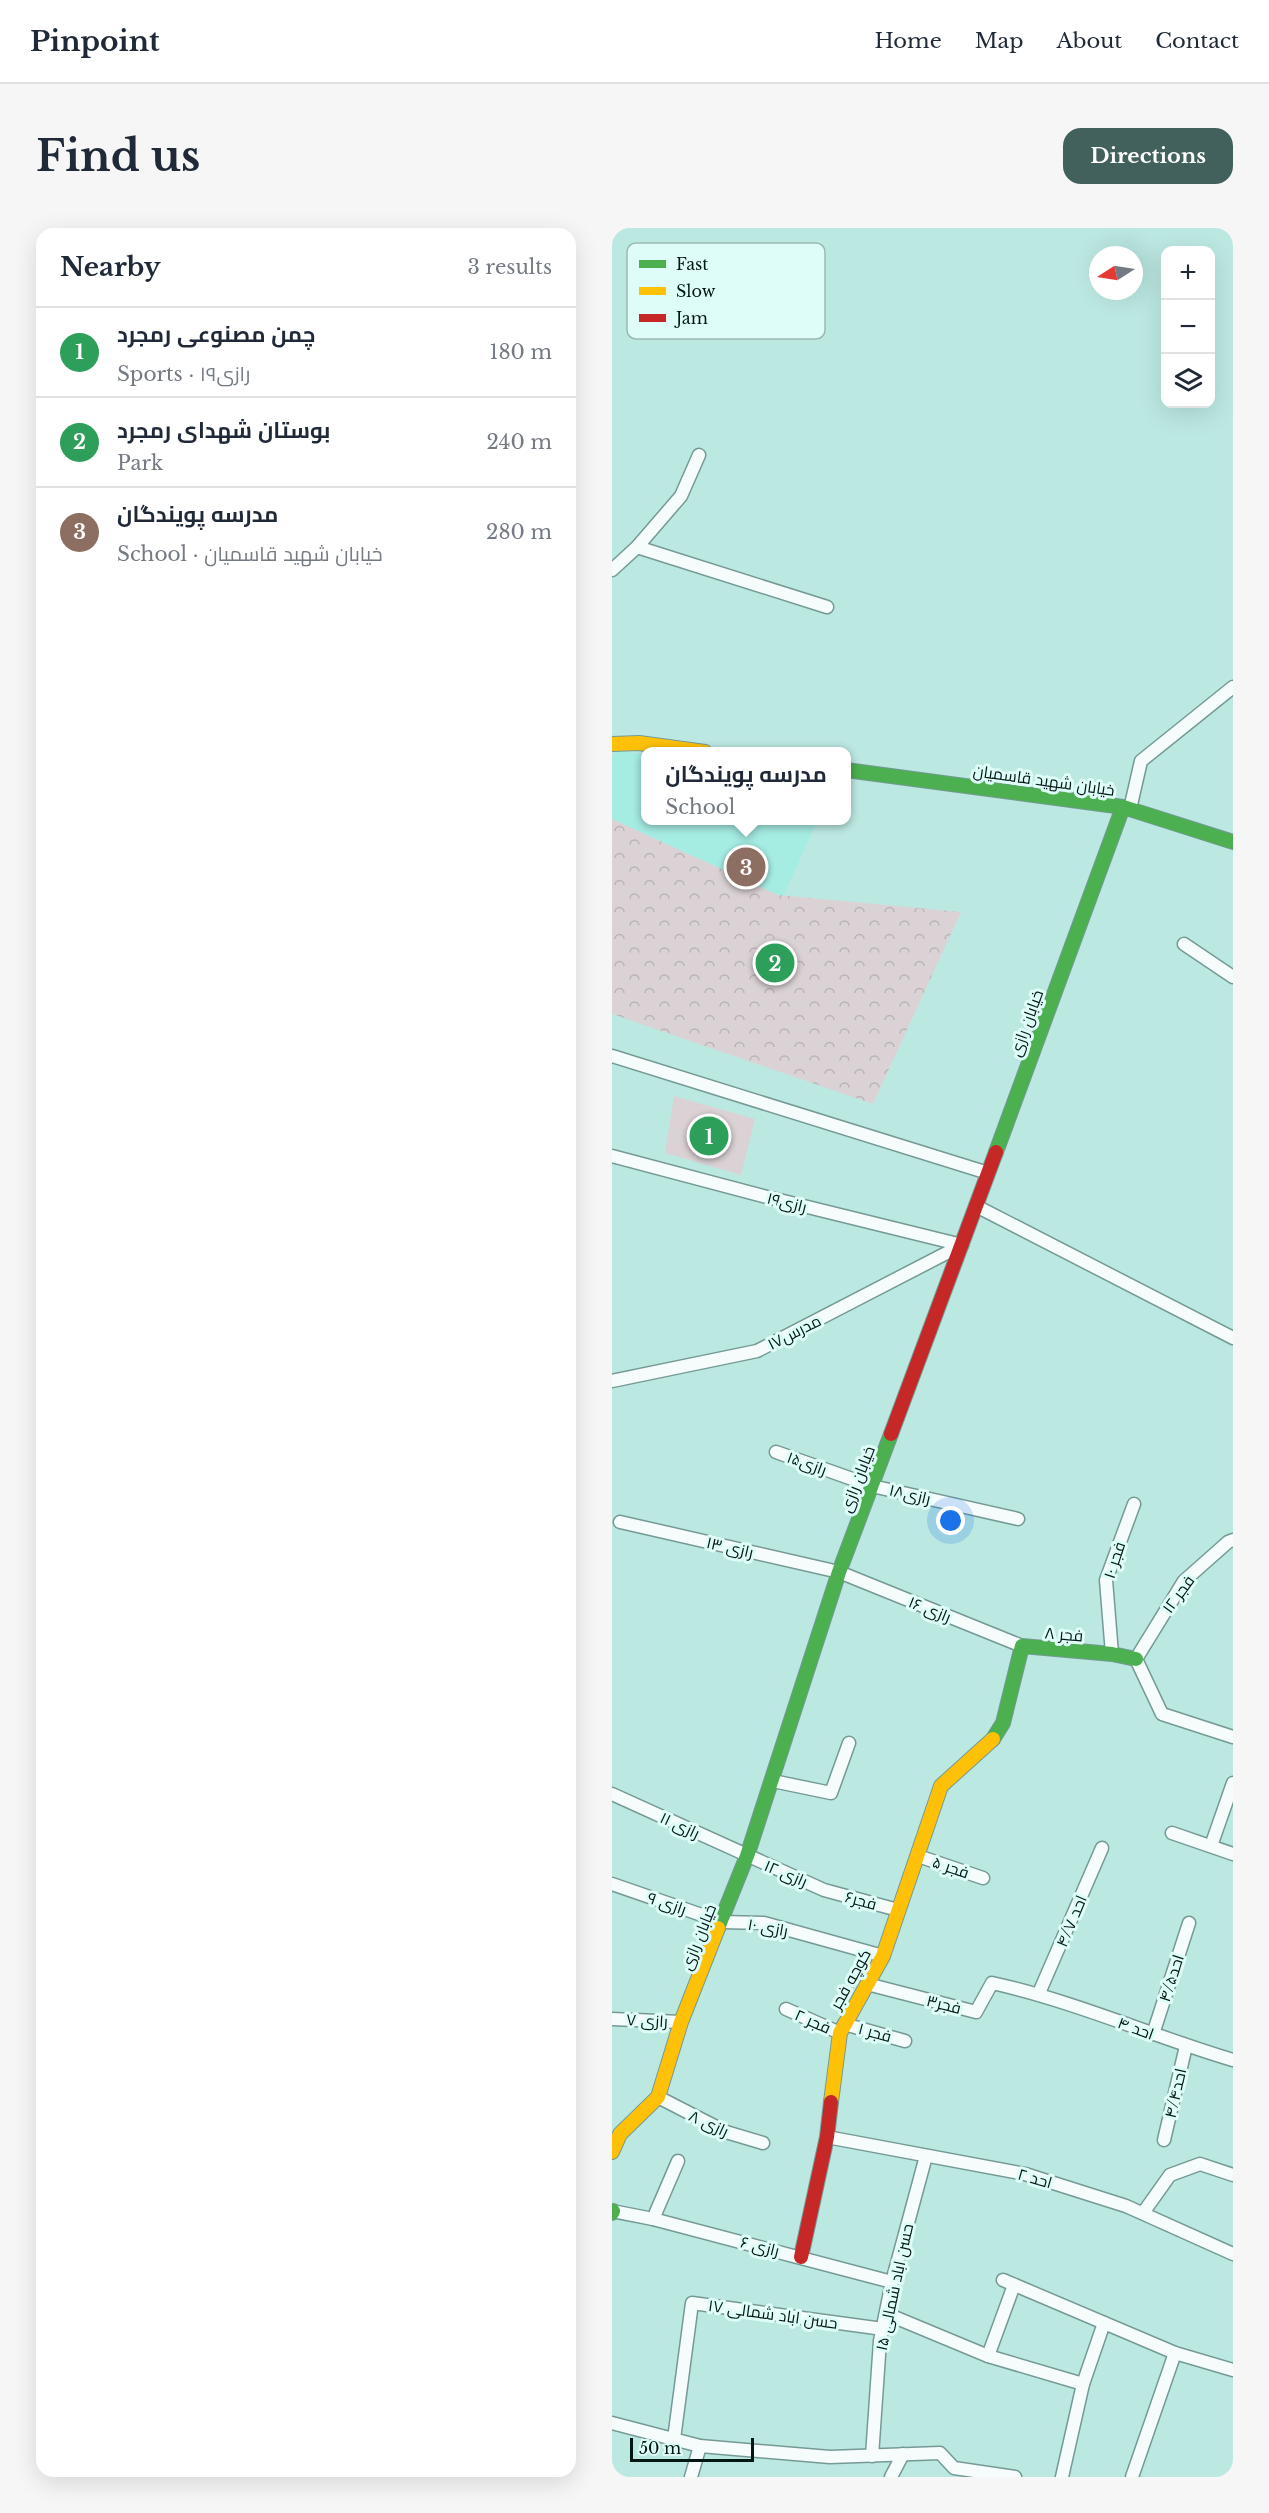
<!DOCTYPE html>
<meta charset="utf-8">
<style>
body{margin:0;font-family:"Libre Baskerville",Cairo,serif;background:#f6f6f7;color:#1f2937}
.controls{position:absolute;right:18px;top:18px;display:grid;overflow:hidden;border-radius:12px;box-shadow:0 6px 24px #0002}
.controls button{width:54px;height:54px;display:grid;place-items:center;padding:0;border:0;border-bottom:2px solid #e0e1e3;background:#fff;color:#1f2937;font:30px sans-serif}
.compass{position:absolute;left:477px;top:18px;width:54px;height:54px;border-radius:50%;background:#fff;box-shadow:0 6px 24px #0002;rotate:258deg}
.scale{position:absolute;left:18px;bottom:15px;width:124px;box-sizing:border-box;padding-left:6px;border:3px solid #001714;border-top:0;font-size:16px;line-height:21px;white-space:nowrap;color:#001714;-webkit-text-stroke:4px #dffdf8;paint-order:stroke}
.you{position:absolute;left:339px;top:1293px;width:21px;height:21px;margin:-15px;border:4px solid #fff;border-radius:50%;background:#1a73e8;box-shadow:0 0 0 9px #1a73e833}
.badge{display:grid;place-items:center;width:39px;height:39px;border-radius:50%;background:#42605c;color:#fff;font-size:20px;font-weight:700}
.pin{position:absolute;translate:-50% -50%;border:3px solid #fff;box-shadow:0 2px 6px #0006}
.popup{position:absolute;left:29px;top:519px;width:210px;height:78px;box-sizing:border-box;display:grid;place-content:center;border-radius:12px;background:#fff;filter:drop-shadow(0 2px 4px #0005);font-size:20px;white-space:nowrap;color:#747a83}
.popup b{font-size:22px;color:#1f2937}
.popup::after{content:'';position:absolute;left:50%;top:100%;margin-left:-12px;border:12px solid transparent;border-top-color:#fff}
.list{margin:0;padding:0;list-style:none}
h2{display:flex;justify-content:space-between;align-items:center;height:78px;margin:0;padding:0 24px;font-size:26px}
h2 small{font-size:20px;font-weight:400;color:#747a83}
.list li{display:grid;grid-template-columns:39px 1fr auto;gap:18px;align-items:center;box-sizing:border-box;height:90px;padding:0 24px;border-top:2px solid #e0e1e3}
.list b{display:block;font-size:22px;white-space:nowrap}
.list p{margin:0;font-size:20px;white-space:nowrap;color:#747a83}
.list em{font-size:20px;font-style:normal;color:#747a83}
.icon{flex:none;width:33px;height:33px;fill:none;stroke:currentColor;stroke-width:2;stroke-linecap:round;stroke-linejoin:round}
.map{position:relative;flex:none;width:621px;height:2249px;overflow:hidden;border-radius:18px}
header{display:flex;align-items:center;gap:36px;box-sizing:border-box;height:84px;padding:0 30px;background:#fff;border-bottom:2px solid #e0e1e3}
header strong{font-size:28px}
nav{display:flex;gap:33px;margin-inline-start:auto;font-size:21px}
.intro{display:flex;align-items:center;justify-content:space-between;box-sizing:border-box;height:144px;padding:0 36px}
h1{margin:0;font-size:42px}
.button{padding:15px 27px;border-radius:18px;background:#42605c;color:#fff;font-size:21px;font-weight:700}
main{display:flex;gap:36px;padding:0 36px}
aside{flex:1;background:#fff;border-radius:18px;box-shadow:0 6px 24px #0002}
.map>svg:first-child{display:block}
</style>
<header>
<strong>Pinpoint</strong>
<nav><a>Home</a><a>Map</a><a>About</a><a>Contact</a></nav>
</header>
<div class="intro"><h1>Find us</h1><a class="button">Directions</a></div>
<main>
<aside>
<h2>Nearby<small>3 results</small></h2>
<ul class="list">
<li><span class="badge" style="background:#2e9e5b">1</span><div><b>چمن مصنوعی رمجرد</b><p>Sports · رازی۱۹</p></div><em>180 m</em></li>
<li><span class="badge" style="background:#2e9e5b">2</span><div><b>بوستان شهدای رمجرد</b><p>Park</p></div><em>240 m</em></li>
<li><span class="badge" style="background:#8d6e63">3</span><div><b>مدرسه پویندگان</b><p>School · خیابان شهید قاسمیان</p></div><em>280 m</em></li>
</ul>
</aside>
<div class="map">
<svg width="621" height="2249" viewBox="0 0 621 2249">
<defs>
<pattern id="forest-crowns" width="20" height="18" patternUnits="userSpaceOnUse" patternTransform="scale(1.5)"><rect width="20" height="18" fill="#dbd2d5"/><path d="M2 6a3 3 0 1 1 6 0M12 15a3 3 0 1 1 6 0" fill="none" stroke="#bab4b6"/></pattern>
</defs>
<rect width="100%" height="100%" fill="#bce8e2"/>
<path fill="#a5ece3" d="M5,523L33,526V592L205,593L167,678L0,600V528Z"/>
<path fill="url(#forest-crowns)" d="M0,591L166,667L349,684L261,876L0,786Z"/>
<path fill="#dbd2d5" d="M62,868L143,891L129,947L53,925Z"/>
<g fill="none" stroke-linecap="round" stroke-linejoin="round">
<defs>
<g id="street">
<path d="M25,319L69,268L87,227"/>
<path d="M0,342L25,319L215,379"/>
<path d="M518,581L529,533L621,459"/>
<path d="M572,716L621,749"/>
<path d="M0,828L376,945"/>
<path d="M0,928L155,969L350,1017"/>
<path d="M364,978L621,1110"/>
<path d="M0,1153L145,1123L350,1017"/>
<path d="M164,1224L260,1258L406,1291"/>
<path d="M8,1294L227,1344L410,1418"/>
<path d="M621,1312L616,1314L572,1353L524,1431L550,1486L621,1509"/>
<path d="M500,1426L494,1352L522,1276"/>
<path d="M161,1553L219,1565L237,1515"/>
<path d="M0,1566L212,1662L286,1682"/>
<path d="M560,1605L621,1626"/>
<path d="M599,1618L621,1555"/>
<path d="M306,1628L371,1650"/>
<path d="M0,1656L110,1694L152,1695L271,1728"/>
<path d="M255,1756L364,1784L380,1755C462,1773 540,1808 621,1832"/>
<path d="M427,1765L490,1620"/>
<path d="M174,1781L228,1805"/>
<path d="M0,1791L69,1794"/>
<path d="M232,1796L293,1813"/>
<path d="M541,1806L577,1695"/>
<path d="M46,1869L114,1904L151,1915"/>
<path d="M215,1909L413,1946L514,1978L621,2026"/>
<path d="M552,1912L574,1818"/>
<path d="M0,1983L41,1991L280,2054"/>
<path d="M531,1985L558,1947L588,1936L621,1947"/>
<path d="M41,1991L66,1933"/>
<path d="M391,2052L563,2125L621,2142"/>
<path d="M275,2086L376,2128L471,2156"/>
<path d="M376,2128L402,2057"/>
<path d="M0,2195L88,2218L218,2229L328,2225L342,2240L403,2249"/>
<path d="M62,2211L80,2075L271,2101"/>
<path d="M260,2228L268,2113L280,2054L314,1928"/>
<path d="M79,2249L88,2218"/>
<path d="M279,2249L291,2226"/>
<path d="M450,2249L471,2156L492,2095"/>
<path d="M520,2249L563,2125"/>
</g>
<g id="fast">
<path d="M234,542L511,579L621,614"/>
<path d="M384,924L511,579"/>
<path d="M381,1511L391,1495L410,1418L500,1426L524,1431"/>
<path d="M106,1700L135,1628L227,1344L279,1206"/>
<path d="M0,1985L1,1983"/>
</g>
<g id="slow">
<path d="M0,516L27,515L93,524"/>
<path d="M219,1874L228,1805L271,1728L329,1558L381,1511"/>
<path d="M0,1924L8,1906L46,1869L69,1794L106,1700"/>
</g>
<g id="jam">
<path d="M279,1206L384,924"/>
<path d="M189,2029L215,1909L219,1874"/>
</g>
</defs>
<use href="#street" stroke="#759a96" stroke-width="15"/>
<use href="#fast" stroke="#759a96" stroke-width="16"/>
<use href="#slow" stroke="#759a96" stroke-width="16"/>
<use href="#jam" stroke="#759a96" stroke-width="16"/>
<use href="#street" stroke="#f5fcfb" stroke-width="12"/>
<use href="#fast" stroke="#4caf50" stroke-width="14"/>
<use href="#slow" stroke="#ffc107" stroke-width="14"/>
<use href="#jam" stroke="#c62828" stroke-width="14"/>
</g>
<g text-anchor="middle" stroke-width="6" stroke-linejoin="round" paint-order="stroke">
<g font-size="16" fill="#001714" stroke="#dffdf8">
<text transform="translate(432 552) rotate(8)" y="6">خیابان شهید قاسمیان</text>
<text transform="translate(414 795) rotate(-70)" y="6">خیابان رازی</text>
<text transform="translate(175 974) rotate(14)" y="6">رازی۱۹</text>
<text transform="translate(182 1104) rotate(-27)" y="6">مدرس۱۷</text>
<text transform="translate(195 1235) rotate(20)" y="6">رازی۱۵</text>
<text transform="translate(245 1251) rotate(-69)" y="6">خیابان رازی</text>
<text transform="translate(298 1266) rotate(13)" y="6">رازی۱۸</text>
<text transform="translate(118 1319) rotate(13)" y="6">رازی ۱۳</text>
<text transform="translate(502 1332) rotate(-72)" y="6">فجر ۱۰</text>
<text transform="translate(566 1366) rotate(-54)" y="6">فجر ۱۲</text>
<text transform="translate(318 1381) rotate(22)" y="6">رازی ۱۶</text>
<text transform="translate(452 1406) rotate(5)" y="6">فجر ۸</text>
<text transform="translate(68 1597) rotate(25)" y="6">رازی ۱۱</text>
<text transform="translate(339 1639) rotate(19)" y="6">فجر ۵</text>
<text transform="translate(174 1645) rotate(23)" y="6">رازی ۱۲</text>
<text transform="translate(249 1672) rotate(15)" y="6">فجر۶</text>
<text transform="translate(55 1675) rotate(19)" y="6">رازی ۹</text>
<text transform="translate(459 1693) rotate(-67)" y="6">احد ۴/۷</text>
<text transform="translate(156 1699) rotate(10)" y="6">رازی ۱۰</text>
<text transform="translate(86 1709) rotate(-68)" y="6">خیابان رازی</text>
<text transform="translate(559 1750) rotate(-72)" y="6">احد۴/۵</text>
<text transform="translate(238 1751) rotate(-61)" y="6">کوچه فجر</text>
<text transform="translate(332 1776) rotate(14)" y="6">فجر۳</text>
<text transform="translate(35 1792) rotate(3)" y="6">رازی ۷</text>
<text transform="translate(201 1793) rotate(24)" y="6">فجر ۲</text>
<text transform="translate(524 1800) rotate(20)" y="6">احد ۴</text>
<text transform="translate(263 1804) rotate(15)" y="6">فجر ۱</text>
<text transform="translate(563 1865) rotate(-77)" y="6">احد۴/۴</text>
<text transform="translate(97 1895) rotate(25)" y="6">رازی ۸</text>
<text transform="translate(423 1950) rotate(16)" y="6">احد ۲</text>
<text transform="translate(148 2018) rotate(14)" y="6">رازی ۶</text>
<text transform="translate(282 2059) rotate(-78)" y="6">حسن اباد شمالی ۱۵</text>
<text transform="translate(161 2086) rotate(8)" y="6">حسن اباد شمالی ۱۷</text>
</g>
</g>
<rect x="15" y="15" width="198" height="96" rx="9" fill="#dffdf8" stroke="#9cb8b4" stroke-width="1.5"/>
<rect x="27" y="32" width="27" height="8" fill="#4caf50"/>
<rect x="27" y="59" width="27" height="8" fill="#ffc107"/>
<rect x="27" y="86" width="27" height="8" fill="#c62828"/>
<g font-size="16" fill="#001714">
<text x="64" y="42">Fast</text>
<text x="64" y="69">Slow</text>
<text x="64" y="96">Jam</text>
</g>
</svg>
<div class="controls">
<button>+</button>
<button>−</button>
<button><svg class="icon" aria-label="layers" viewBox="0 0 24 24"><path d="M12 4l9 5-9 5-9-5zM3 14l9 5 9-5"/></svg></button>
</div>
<svg class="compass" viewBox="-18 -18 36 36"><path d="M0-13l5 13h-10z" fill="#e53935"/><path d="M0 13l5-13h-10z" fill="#747a83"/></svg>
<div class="scale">50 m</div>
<div class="you"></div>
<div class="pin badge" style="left:97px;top:908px;background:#2e9e5b">1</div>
<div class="pin badge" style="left:163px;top:735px;background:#2e9e5b">2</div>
<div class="pin badge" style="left:134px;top:639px;background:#8d6e63">3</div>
<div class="popup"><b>مدرسه پویندگان</b>School</div>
</div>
</main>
